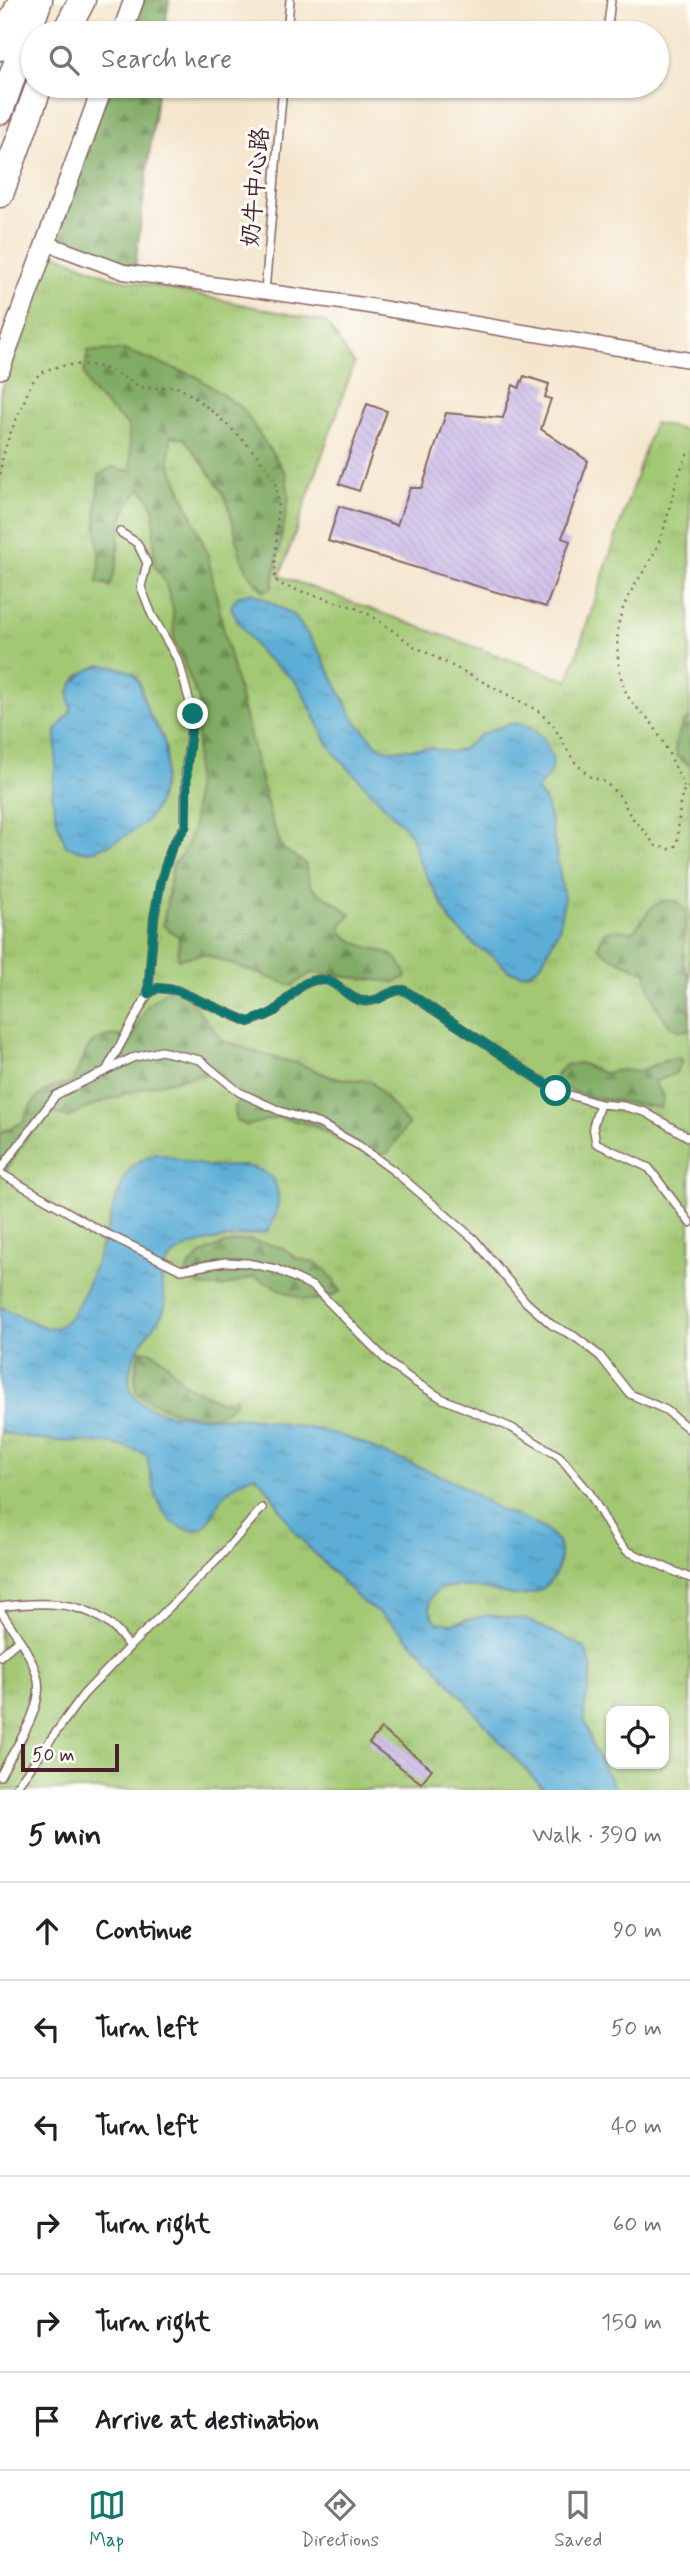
<!DOCTYPE html>
<meta charset="utf-8">
<style>
body{margin:0;font-family:Mynerve,"LXGW WenKai TC",sans-serif;background:#f6f6f6;color:#202124}
.controls{position:absolute;right:21px;bottom:21px;display:grid;overflow:hidden;border-radius:14px;box-shadow:0 2px 5px #0004}
.controls button{width:63px;height:63px;display:grid;place-items:center;padding:0;border:0;border-bottom:2px solid #e0e0e0;background:#fff;color:#202124;font:35px sans-serif}
.scale{position:absolute;left:21px;bottom:18px;width:98px;box-sizing:border-box;padding-left:7px;border:4px solid #4a1f2b;border-top:0;font-size:19px;line-height:24px;white-space:nowrap;color:#4a1f2b;-webkit-text-stroke:5px #fdfcf7;paint-order:stroke}
.stop{position:absolute;width:21px;height:21px;margin:-16px;border:5px solid #0f766e;border-radius:50%;background:#fff}
.stop.end{background:#0f766e;border-color:#fff;box-shadow:0 2px 7px #0008}
.list{margin:0;padding:0;list-style:none}
h2{display:flex;justify-content:space-between;align-items:center;height:91px;margin:0;padding:0 28px;font-size:30px}
h2 small{font-size:23px;font-weight:400;color:#757577}
.list li{display:grid;grid-template-columns:46px 1fr auto;gap:21px;align-items:center;box-sizing:border-box;height:98px;padding:0 28px;border-top:2px solid #e0e0e0}
.list b{display:block;font-size:26px;white-space:nowrap}
.list em{font-size:23px;font-style:normal;color:#757577}
.icon{flex:none;width:38px;height:38px;fill:none;stroke:currentColor;stroke-width:2;stroke-linecap:round;stroke-linejoin:round}
.map{position:relative;flex:none;width:690px;height:1790px;overflow:hidden}
.search{position:absolute;background:#fff;box-shadow:0 2px 5px #0004;left:21px;right:21px;top:21px;height:77px;display:flex;align-items:center;gap:18px;box-sizing:border-box;padding:0 24px;border-radius:38px;color:#757577;font-size:26px}
.sheet{height:679px;background:#fff}
nav{display:flex;justify-content:space-around;align-items:center;box-sizing:border-box;height:98px;border-top:2px solid #e0e0e0;background:#fff;font-size:19px;color:#757577}
nav a{display:grid;justify-items:center;gap:4px}
nav .on{color:#0f766e}
.map>svg:first-child{display:block}
</style>
<div class="map">
<svg width="690" height="1790" viewBox="0 0 690 1790">
<defs>
<pattern id="grass-tufts" width="24" height="20" patternUnits="userSpaceOnUse" patternTransform="scale(1.75)"><rect width="24" height="20" fill="#a2c873"/><path d="M3 7l-1-3M5 7V3M7 7l1-3M15 17l-1-3M17 17v-4M19 17l1-3" fill="none" stroke="#8dab64"/></pattern>
<pattern id="forest-firs" width="22" height="20" patternUnits="userSpaceOnUse" patternTransform="scale(1.75)"><rect width="22" height="20" fill="#81ac65"/><path d="M5 1l3.5 6h-7zM16 11l3.5 6h-7z" fill="#6c8b53"/></pattern>
<pattern id="water-ripples" width="26" height="14" patternUnits="userSpaceOnUse" patternTransform="scale(1.75)"><rect width="26" height="14" fill="#5caed7"/><path d="M2 4q2-2 4 0t4 0M15 11q2-2 4 0t4 0" fill="none" stroke="#4e8daf"/></pattern>
<pattern id="building-back-hatch" width="6" height="6" patternUnits="userSpaceOnUse" patternTransform="scale(1.75)"><rect width="6" height="6" fill="#c8b7e7"/><path d="M-1 5l2 2M0 0l6 6M5-1l2 2" fill="none" stroke="#ad9dc6"/></pattern>
</defs>
<rect width="100%" height="100%" fill="#fdfcf7"/>
<filter id="ink" filterUnits="userSpaceOnUse"><feTurbulence type="fractalNoise" baseFrequency=".0143" numOctaves="2"/><feDisplacementMap in="SourceGraphic" scale="14" xChannelSelector="R" yChannelSelector="G"/><feConvolveMatrix kernelMatrix="1 2 1 2 8 2 1 2 1" color-interpolation-filters="sRGB"/></filter>
<filter id="wash" filterUnits="userSpaceOnUse"><feTurbulence type="fractalNoise" baseFrequency=".00686" numOctaves="4" result="noise"/><feDisplacementMap in="SourceGraphic" scale="28" xChannelSelector="R" yChannelSelector="G"/><feGaussianBlur stdDeviation="1.57" result="paint"/><feColorMatrix in="noise" values="0 0 0 0 0 0 0 0 0 0 0 0 0 0 0 0 0 1.4 0 .05"/><feComposite in="paint" operator="in"/></filter>
<g filter="url(#wash)">
<rect width="100%" height="100%" fill="#f4e5cc"/>
<path fill="url(#grass-tufts)" stroke="#76744f" stroke-width="2" fill-rule="evenodd" d="M51,252L111,277L326,322L354,364L280,576L568,681L654,423L690,431V1790H0V395ZM611,1711H664V1764H611Z"/>
<g fill="url(#forest-firs)" stroke="#666648" stroke-width="2">
<path d="M143,0H169L164,33H130Z"/>
<path d="M110,86H158L135,267L124,266L57,242L53,236Z"/>
<path d="M124,350L195,376L242,408L286,474L289,497L272,588L263,591C233,560 240,538 227,502C221,485 196,456 185,439L171,436L169,462L207,552L226,641L271,820L283,849L305,863C309,889 310,889 333,901C340,904 343,911 351,914L341,925L343,933C347,937 352,941 357,943C382,955 395,945 407,977L395,982L311,973L292,986L204,954L178,959L179,937L163,925L173,864L185,851L193,829L199,700L174,640L173,609L165,582L154,565V508L142,488C109,518 126,549 110,586L97,582L100,566L96,516L99,475L112,467L132,471L128,426L90,390L84,373L88,351Z"/>
<path d="M690,718V766L677,757L675,744L683,722Z"/>
<path d="M663,901H677L686,910L683,964L690,978V1029C666,1040 649,991 646,973L611,957L598,947L604,932L618,930L633,932L652,907Z"/>
<path d="M177,983L222,1040L261,1054L300,1064L331,1077L372,1082L408,1124L388,1153L370,1156L312,1125L278,1117L247,1126L236,1120L235,1106L243,1093L214,1072C163,1081 112,1094 67,1118L53,1112L27,1137L7,1170L0,1169V1133L23,1122C35,1093 42,1090 73,1082C82,1058 89,1031 120,1036L127,1049L147,1006Z"/>
<path d="M678,1057L682,1061L675,1074L654,1082L664,1096L661,1108L588,1097L557,1085L556,1074L566,1065L580,1063L603,1073L622,1070L640,1072L664,1060Z"/>
<path d="M249,1240L283,1248L296,1258L315,1263L326,1270L341,1291C306,1313 287,1290 254,1277L222,1287H204L184,1276C196,1251 222,1242 249,1240Z"/>
<path d="M141,1350C161,1349 172,1373 185,1384C191,1389 211,1395 221,1402L237,1397C224,1434 158,1409 136,1393C135,1377 135,1364 141,1350Z"/>
</g>
<g fill="url(#water-ripples)" stroke="#536681" stroke-width="2">
<path d="M251,592L294,615L319,651L354,719L377,745L387,750L431,748L452,752L463,749L480,735L500,727L515,723L526,725L543,738L553,759L550,773L536,791L545,801L550,818L564,898L559,929L541,964L531,972L521,974L509,971L494,957L477,947L452,923L420,863L410,833L339,758L328,744L302,691L293,679L261,654L238,621L231,607L237,597Z"/>
<path d="M102,665C146,671 135,676 148,712C153,723 163,733 165,745C169,762 161,800 152,814C141,829 101,853 82,851C77,850 71,847 66,846L58,824L52,797L56,757V730L71,711C71,705 68,700 69,695C71,678 88,669 102,665Z"/>
<path d="M156,1153C176,1158 195,1165 215,1167C224,1167 234,1166 243,1166C283,1170 285,1201 268,1231C241,1240 169,1235 162,1275C159,1298 175,1300 155,1324C141,1342 116,1379 137,1399C164,1424 222,1414 255,1419C283,1423 312,1428 339,1435C356,1439 372,1448 388,1455C411,1464 435,1472 457,1483C471,1490 483,1501 497,1508C515,1517 540,1522 554,1537C562,1545 561,1556 558,1567C555,1577 545,1590 534,1593C528,1595 519,1596 513,1595C496,1593 437,1573 430,1601C428,1610 433,1618 439,1624L441,1622L451,1624L488,1615L527,1620L578,1644L586,1650L592,1670L584,1711L585,1721L594,1750L616,1790H545L507,1750L433,1663L391,1622L358,1598L296,1534L269,1491L256,1475C247,1477 230,1488 224,1495C217,1504 214,1516 207,1524C203,1529 198,1530 193,1530C158,1529 152,1481 147,1456C119,1439 85,1443 55,1441C37,1440 18,1436 0,1432V1307C14,1312 35,1326 49,1328C86,1334 111,1200 126,1175C133,1164 144,1157 156,1153Z"/>
</g>
<g id="blocks">
<g fill="url(#building-back-hatch)">
<path d="M524,376L549,384L545,397L551,399L541,429L588,461L562,538L570,541L546,607L328,541L339,506L397,525L410,488H422L446,413L503,418L513,385L519,388Z"/>
<path d="M367,404L387,411L359,491L339,484Z"/>
<path d="M381,1729L432,1769L421,1783L369,1743Z"/>
</g>
</g>
</g>
<g filter="url(#ink)">
<use href="#blocks" fill-opacity="0" stroke="#866463" stroke-width="2"/>
<g fill="none" stroke-linecap="round" stroke-linejoin="round">
<defs>
<g id="lane">
<path d="M287,33L290,0"/>
<path d="M607,33L611,0"/>
<path d="M265,291L283,86"/>
<path d="M120,532L137,543L147,563L141,587L152,615L179,662L193,714L186,767L185,826L172,846L161,880L154,918L148,994"/>
<path d="M107,1069L148,994L157,988L176,990L249,1022C257,1019 268,1016 275,1011C289,999 303,976 325,980C338,982 349,1000 363,1001C381,1003 388,989 404,990L556,1091L600,1104"/>
<path d="M690,1138L645,1112L623,1106L600,1104L593,1126L596,1143L649,1168L690,1223"/>
<path d="M0,1170L56,1095L132,1058L161,1051L200,1060L239,1092L280,1111L320,1124L358,1145L394,1171L474,1239L526,1302L552,1325L574,1336L600,1356L630,1394L666,1410L690,1430"/>
<path d="M0,1173L101,1231L181,1270L225,1262L247,1263L276,1269L314,1287L389,1363L415,1382L443,1399L512,1428L559,1456L589,1492L616,1539L627,1551L690,1578"/>
<path d="M0,1607C49,1600 101,1600 129,1647L83,1695L14,1790"/>
<path d="M0,1610C13,1630 31,1653 37,1676C46,1706 14,1749 0,1776"/>
<path d="M129,1647L217,1560L262,1508"/>
<path d="M0,1656L19,1640"/>
</g>
<path id="street" d="M46,243L124,272L363,305L690,360"/>
<g id="secondary">
<path d="M122,33L134,0"/>
<path d="M0,369L103,86"/>
</g>
<g id="highway">
<path d="M65,33L82,0"/>
<path d="M0,47L22,0"/>
<path d="M0,111L39,0"/>
<path d="M0,194L39,86"/>
</g>
</defs>
<use href="#lane" stroke="#866463" stroke-width="10"/>
<use href="#street" stroke="#866463" stroke-width="17"/>
<use href="#secondary" stroke="#866463" stroke-width="22"/>
<use href="#highway" stroke="#866463" stroke-width="29"/>
<g stroke="#866463" stroke-width="2.5" stroke-dasharray="2 5" stroke-linecap="butt">
<path d="M0,474C4,445 11,431 23,404C26,397 29,386 34,380C46,363 81,363 99,367C116,372 128,381 142,387C154,391 168,383 179,388C203,399 264,456 274,480C282,498 274,556 275,580L284,586L356,608L372,616L414,646L537,710L553,725L574,761L589,776L605,782L621,797L630,815L656,846L670,849L677,845L680,804L684,789L690,787"/>
<path d="M684,787C676,768 664,742 653,725C647,716 638,710 631,701C618,684 614,638 620,618C627,591 646,572 657,547C671,516 672,480 690,450"/>
</g>
<use href="#lane" stroke="#fff" stroke-width="7"/>
<use href="#street" stroke="#fff" stroke-width="14"/>
<use href="#secondary" stroke="#fff" stroke-width="19"/>
<use href="#highway" stroke="#fff" stroke-width="26"/>
</g>
</g>
<g fill="none" stroke-linecap="round" stroke-linejoin="round" filter="url(#ink)">
<path stroke="#0f766e" stroke-width="9" d="M193,714L187,767L186,826L172,846L161,880L154,918L148,994L158,988L176,990L249,1022C257,1018 268,1016 275,1011C289,999 303,976 325,980C338,982 349,1000 363,1001C381,1003 388,989 404,990L556,1091"/>
</g>
<g text-anchor="middle" stroke-width="6" stroke-linejoin="round" paint-order="stroke">
<g font-size="24" fill="#4a1f2b" stroke="#fdfcf7">
<text transform="translate(255 187) rotate(-85)" y="8">奶牛中心路</text>
</g>
</g>
</svg>
<div class="controls">
<button><svg class="icon" aria-label="locate" viewBox="0 0 24 24"><circle cx="12" cy="12" r="6"/><path d="M12 2v4M12 18v4M2 12h4M18 12h4"/></svg></button>
</div>
<div class="scale">50 m</div>
<div class="stop" style="left:556px;top:1091px"></div>
<div class="stop end" style="left:193px;top:714px"></div>
<div class="search"><svg class="icon" aria-label="search" viewBox="0 0 24 24"><circle cx="10" cy="10" r="6"/><path d="M15 15l6 6"/></svg>Search here</div>
</div>
<section class="sheet">
<h2>5 min<small>Walk · 390 m</small></h2>
<ul class="list">
<li><svg class="icon" aria-label="ahead" viewBox="0 0 24 24"><path d="M12 20V5M6 11l6-6 6 6"/></svg><div><b>Continue</b></div><em>90 m</em></li>
<li><svg class="icon" aria-label="left" viewBox="0 0 24 24"><path d="M17 20v-9H6M10 6l-5 5 5 5"/></svg><div><b>Turn left</b></div><em>50 m</em></li>
<li><svg class="icon" aria-label="left" viewBox="0 0 24 24"><path d="M17 20v-9H6M10 6l-5 5 5 5"/></svg><div><b>Turn left</b></div><em>40 m</em></li>
<li><svg class="icon" aria-label="right" viewBox="0 0 24 24"><path d="M7 20v-9h11M14 6l5 5-5 5"/></svg><div><b>Turn right</b></div><em>60 m</em></li>
<li><svg class="icon" aria-label="right" viewBox="0 0 24 24"><path d="M7 20v-9h11M14 6l5 5-5 5"/></svg><div><b>Turn right</b></div><em>150 m</em></li>
<li><svg class="icon" aria-label="arrive" viewBox="0 0 24 24"><path d="M6 21V4h12l-3 4 3 4H6"/></svg><div><b>Arrive at destination</b></div></li>
</ul>
</section>
<nav>
<a class="on"><svg class="icon" aria-label="map" viewBox="0 0 24 24"><path d="M3 6l6-2 6 2 6-2v14l-6 2-6-2-6 2zM9 4v14M15 6v14"/></svg>Map</a>
<a><svg class="icon" aria-label="directions" viewBox="0 0 24 24"><path d="M12 3l9 9-9 9-9-9zM9 14v-3h6M13 9l2 2-2 2"/></svg>Directions</a>
<a><svg class="icon" aria-label="saved" viewBox="0 0 24 24"><path d="M7 4h10v16l-5-4-5 4z"/></svg>Saved</a>
</nav>
